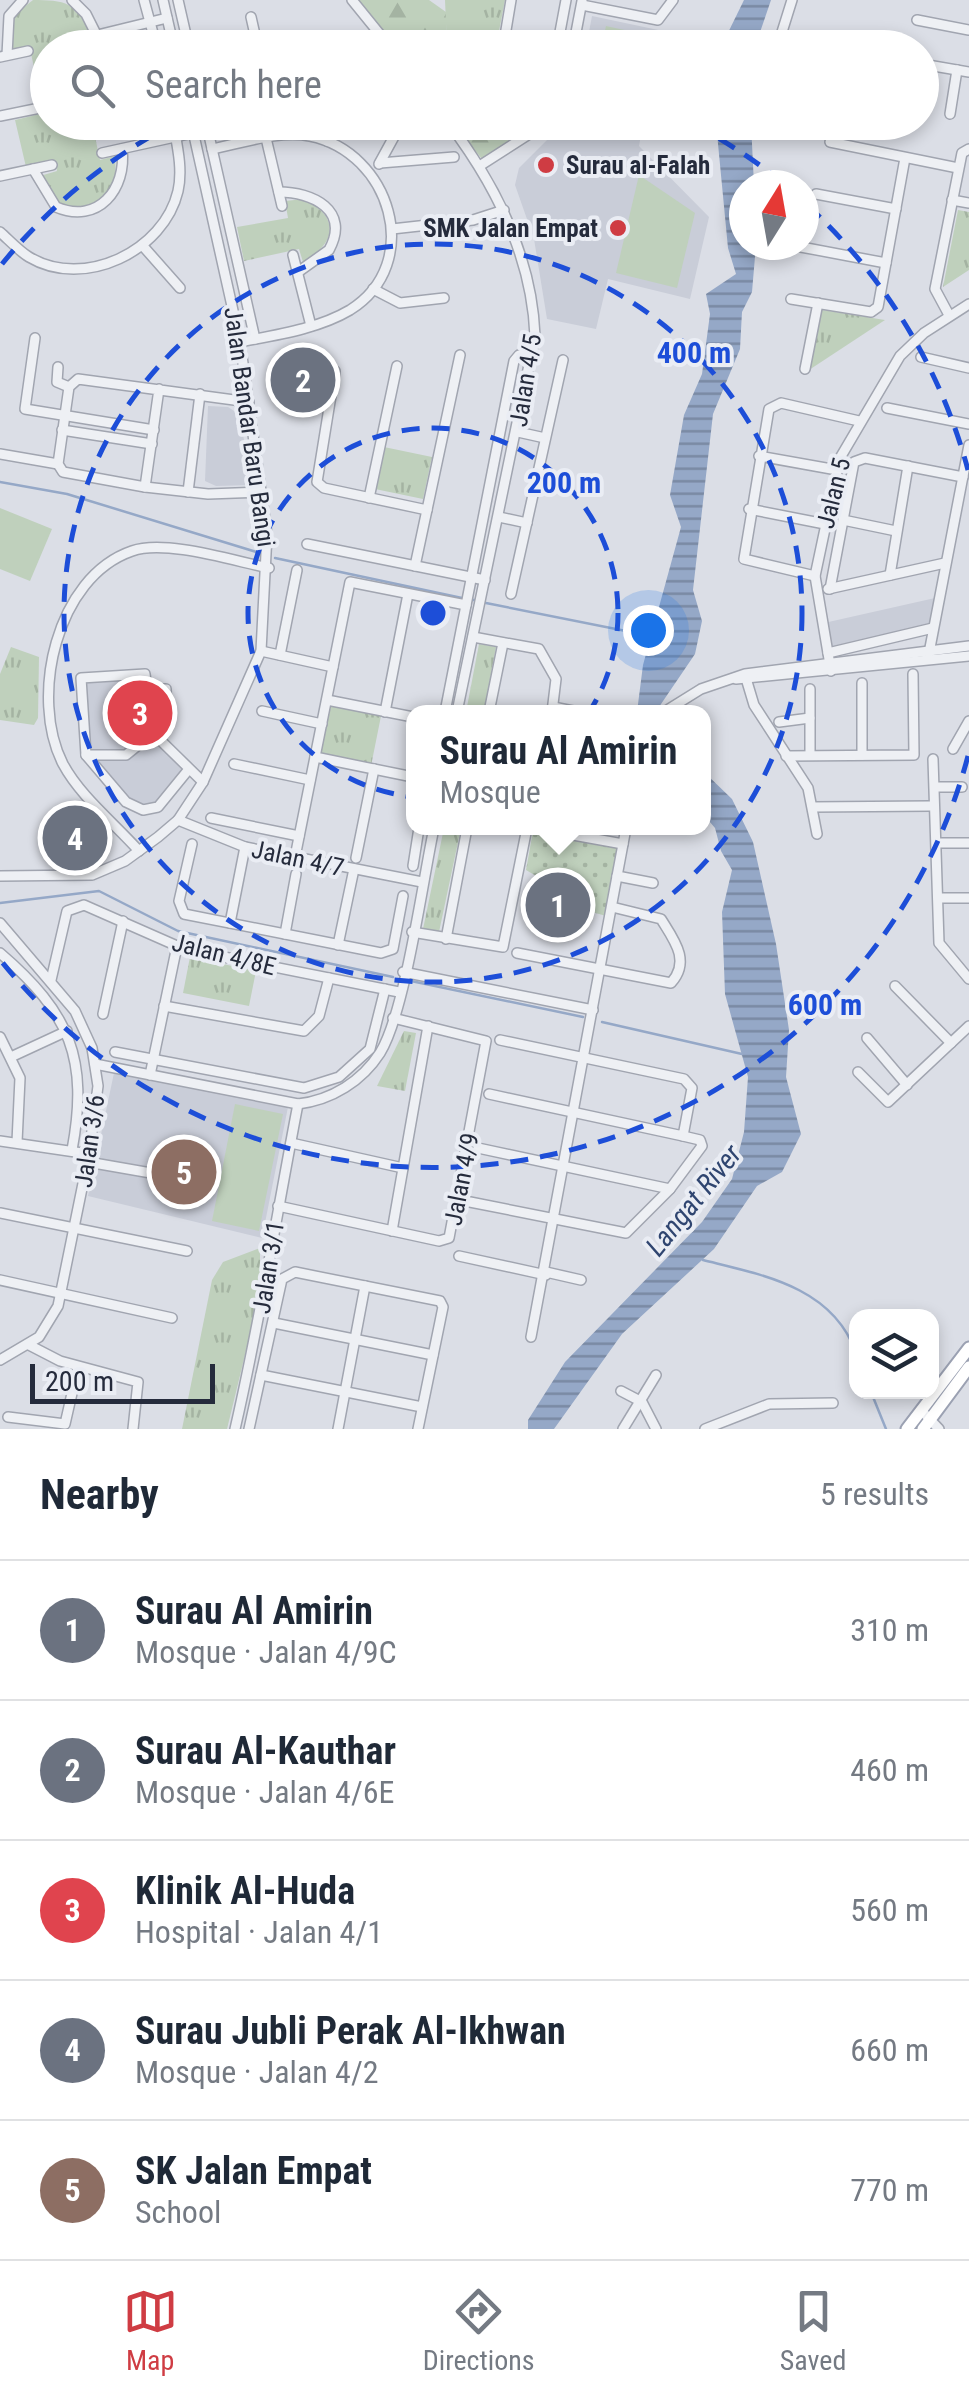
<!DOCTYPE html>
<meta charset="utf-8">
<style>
body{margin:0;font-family:"Roboto Condensed",sans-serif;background:#f2f2f3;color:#1f2937}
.controls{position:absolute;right:30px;bottom:30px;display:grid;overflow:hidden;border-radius:20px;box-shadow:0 5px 15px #0003}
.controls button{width:90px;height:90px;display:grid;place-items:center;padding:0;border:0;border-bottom:2px solid #e0e1e3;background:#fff;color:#1f2937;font:50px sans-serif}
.compass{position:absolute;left:729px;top:170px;width:90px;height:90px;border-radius:50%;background:#fff;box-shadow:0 5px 15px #0003;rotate:11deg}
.scale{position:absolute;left:30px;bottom:25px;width:185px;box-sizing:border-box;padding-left:10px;border:5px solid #252b3c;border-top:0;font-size:28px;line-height:35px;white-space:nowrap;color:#252b3c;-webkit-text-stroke:8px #eaedf4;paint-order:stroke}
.you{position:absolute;left:648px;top:630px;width:35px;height:35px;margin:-25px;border:8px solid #fff;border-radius:50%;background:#1a73e8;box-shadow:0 0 0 15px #1a73e833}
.badge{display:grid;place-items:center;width:65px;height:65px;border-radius:50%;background:#cf3c43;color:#fff;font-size:32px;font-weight:700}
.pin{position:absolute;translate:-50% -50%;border:5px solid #fff;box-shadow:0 2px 10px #0006}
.popup{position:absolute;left:406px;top:705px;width:305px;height:130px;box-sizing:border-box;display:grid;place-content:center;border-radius:20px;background:#fff;filter:drop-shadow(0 2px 8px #0005);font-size:32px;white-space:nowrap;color:#747a83}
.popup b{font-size:38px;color:#1f2937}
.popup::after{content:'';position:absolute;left:50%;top:100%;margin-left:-20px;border:20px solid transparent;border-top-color:#fff}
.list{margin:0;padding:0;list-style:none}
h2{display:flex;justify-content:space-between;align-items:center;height:130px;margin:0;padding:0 40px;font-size:42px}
h2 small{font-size:32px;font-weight:400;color:#747a83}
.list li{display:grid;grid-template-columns:65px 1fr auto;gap:30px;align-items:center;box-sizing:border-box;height:140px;padding:0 40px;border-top:2px solid #e0e1e3}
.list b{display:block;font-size:38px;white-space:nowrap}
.list p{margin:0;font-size:32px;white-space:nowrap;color:#747a83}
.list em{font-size:32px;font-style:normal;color:#747a83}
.icon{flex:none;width:55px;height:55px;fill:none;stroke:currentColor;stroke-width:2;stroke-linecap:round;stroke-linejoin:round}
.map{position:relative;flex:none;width:969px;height:1429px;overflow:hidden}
.search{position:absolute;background:#fff;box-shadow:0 5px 15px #0003;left:30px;right:30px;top:30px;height:110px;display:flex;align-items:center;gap:25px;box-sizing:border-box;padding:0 35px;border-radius:55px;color:#747a83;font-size:38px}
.sheet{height:830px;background:#fff}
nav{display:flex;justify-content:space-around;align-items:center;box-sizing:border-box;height:140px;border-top:2px solid #e0e1e3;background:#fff;font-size:28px;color:#747a83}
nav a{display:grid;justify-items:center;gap:5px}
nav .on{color:#cf3c43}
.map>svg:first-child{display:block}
</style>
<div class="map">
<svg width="969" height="1429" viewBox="0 0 969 1429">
<defs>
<pattern id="grass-dots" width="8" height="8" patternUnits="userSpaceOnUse" patternTransform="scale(2.5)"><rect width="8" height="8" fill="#bfd0bc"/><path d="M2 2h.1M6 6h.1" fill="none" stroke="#a4b3a2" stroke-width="1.8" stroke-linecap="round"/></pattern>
<pattern id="forest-firs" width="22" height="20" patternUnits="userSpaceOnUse" patternTransform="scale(2.5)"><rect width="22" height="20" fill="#bfd0bc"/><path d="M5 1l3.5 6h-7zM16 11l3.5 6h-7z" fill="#a4b3a2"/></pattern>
<pattern id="park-tufts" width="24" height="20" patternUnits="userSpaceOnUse" patternTransform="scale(2.5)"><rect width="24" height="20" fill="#bfd0bc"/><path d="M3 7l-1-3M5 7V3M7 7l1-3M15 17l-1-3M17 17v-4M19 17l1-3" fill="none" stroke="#a4b3a2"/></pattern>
<pattern id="water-rules" width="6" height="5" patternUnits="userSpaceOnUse" patternTransform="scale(2.5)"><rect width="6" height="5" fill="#95a8c7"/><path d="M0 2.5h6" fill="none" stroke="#7989a3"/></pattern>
</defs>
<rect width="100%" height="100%" fill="#dbdee6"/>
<g fill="#c9cdd8">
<path d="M592,16L663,31L660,47L586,48Z"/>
<path d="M564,123H643L639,146L709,217L690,299L608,279L596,329L547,319L534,239L515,185L519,168Z"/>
<path d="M208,406L228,407L240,415L251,485L216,486L205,481Z"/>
<path d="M935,598L929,626L830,650L824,623Z"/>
<path d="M143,677L150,733L185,770L168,793L150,808L134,805L88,753L84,681Z"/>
<path d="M114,1073L288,1107L262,1238L88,1196Z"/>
</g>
<path fill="url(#grass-dots)" d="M533,831L618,848L606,916L578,908L580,902L526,870Z"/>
<g fill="url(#forest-firs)">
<path d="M351,0H429L446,12L447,47H390Z"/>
<path d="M452,123H544L482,159Z"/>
</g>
<g fill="url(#park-tufts)">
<path d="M33,0C63,0 80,2 89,35L73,38L75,47L48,48V122L92,123L100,160L115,156L116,182C85,219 63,219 40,176L57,171L55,161L26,167L15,120L44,113L30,49L9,52L14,15Z"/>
<path d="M445,0H505L496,47H447Z"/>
<path d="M304,199C341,217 336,244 303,262L299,249L244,261L237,227L288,218L285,201Z"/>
<path d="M958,210L969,212V270L943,287Z"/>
<path d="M822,310L885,320L809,370Z"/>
<path d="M384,447L432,457L423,499L375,489Z"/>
<path d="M479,644L496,647L484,712H466Z"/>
<path d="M11,647L39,657L38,718L34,725L0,720V674Z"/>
<path d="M331,706L381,716L371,766L320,755Z"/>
<path d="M444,828H461L439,932L423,929Z"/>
<path d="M190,957L256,971L249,1006L183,993Z"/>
<path d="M404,1031L416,1033L405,1091L377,1086Z"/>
<path d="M260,1248V1293L227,1429H182L212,1280L223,1262Z"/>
</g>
<g fill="#bfd0bc">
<path d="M606,26L652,36L649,47H601Z"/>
<path d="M639,175L695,213L677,288L616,273Z"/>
<path d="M0,508L52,529L30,581L0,569Z"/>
<path d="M235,1104L283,1114L259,1231L212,1221Z"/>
</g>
<g fill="url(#water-rules)">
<path d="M744,0H771L755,47H721Z"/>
<path d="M716,123H751L754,185H744V245H756L752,292L742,312L740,349L713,414L693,590L702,621L695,654L659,707L660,712H637L643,665L681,527L670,495L684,415L702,374L710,314L706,294L736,274L728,248Z"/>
<path d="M703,771L732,799L753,842L776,944L789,1030L786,1077L801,1134L782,1172L757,1186L714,1249L622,1334L554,1429H528V1420L565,1362L702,1222L732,1179L744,1132L748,1077L725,994L722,912L732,870L721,851L715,828L703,814Z"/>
</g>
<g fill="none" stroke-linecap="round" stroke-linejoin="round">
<g stroke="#95a8c7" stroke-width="2.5">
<path d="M0,482L67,494L263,554"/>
<path d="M275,558L462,598"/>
<path d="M472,600H475"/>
<path d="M486,603L656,637"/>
<path d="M0,903L99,891L178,931L393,977"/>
<path d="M411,981L583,1017"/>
<path d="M602,1022L742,1054"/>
<path d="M703,1260C763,1275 833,1287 856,1353"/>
<path d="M871,1392L886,1429"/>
</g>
<defs>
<g id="minor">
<path d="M72,0L86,14L97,36"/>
<path d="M144,0L157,48"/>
<path d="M163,0L174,48"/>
<path d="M178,0L189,48"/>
<path d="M352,0L391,48"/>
<path d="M582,5L658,20L673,0"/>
<path d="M251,17L258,48"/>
<path d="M917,20L969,30"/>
<path d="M81,39L167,18"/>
<path d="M503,48L511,0"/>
<path d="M557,48L566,0"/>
<path d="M573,48L582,1"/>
<path d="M777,48L792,0"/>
<path d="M7,55L9,16L23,0"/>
<path d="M0,57L28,51"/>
<path d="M922,64L969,72"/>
<path d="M950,114L957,70"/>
<path d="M0,116L40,108"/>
<path d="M206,122L255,339"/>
<path d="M448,122C496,185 532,257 535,336L457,712"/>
<path d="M266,138L282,206"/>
<path d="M327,141L331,122"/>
<path d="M830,142L958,168"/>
<path d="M212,149C243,143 279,130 310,136C390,152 425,263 350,310C318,329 276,335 240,342"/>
<path d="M102,153L193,133"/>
<path d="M380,163L454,157"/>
<path d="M379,164L402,122"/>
<path d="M481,165L548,122"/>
<path d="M33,169L56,207C98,225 127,189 122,149"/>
<path d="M0,176L52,165"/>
<path d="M279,192C312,192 351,210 329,250L298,272"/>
<path d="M816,194L896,209"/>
<path d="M952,200L969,203"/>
<path d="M392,229L473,220L504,210"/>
<path d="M0,232C9,240 19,251 29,257C84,290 164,251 178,191C183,169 177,145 173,122"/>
<path d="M142,245L180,288"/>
<path d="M801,247L886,263"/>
<path d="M293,255L311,326"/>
<path d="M373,289L400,303L444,298"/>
<path d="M791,299L871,312L878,307L905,158"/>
<path d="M949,315L935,289L962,153L969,149"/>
<path d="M35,338L25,409L154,430"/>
<path d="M921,357L969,368"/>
<path d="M58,367L57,382L69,387"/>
<path d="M805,369L818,303"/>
<path d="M335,371L317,482L324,488L427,510"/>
<path d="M159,389L145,487L63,472L58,464L69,387L78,379L249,402"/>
<path d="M887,408L969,424"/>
<path d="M62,430L152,444"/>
<path d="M518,432L545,438"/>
<path d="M0,454L58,464"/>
<path d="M759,456L837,470"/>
<path d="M145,487L208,494L262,492"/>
<path d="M188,492L200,394"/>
<path d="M369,498L397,366"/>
<path d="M749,509L825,524"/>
<path d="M499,517L527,523"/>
<path d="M843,520L896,531"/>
<path d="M307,544L485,580"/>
<path d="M415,566L460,355"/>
<path d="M890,575L908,466"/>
<path d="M815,576L744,559L769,409L781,403L859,421"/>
<path d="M828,589L945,563"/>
<path d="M830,589L854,462L865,458L963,477"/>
<path d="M511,594L563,360"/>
<path d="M473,637L539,649L556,679L552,712"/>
<path d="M261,651L333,667"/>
<path d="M828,653L933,628"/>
<path d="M929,653L969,445"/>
<path d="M280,655L297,570"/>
<path d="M831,671L815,576L840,458L900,356L924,333L969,304"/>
<path d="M745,675L754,705L808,788L817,834"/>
<path d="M736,679L969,656"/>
<path d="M862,683V755"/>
<path d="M150,689H166L167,713L152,714"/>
<path d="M810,689V755"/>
<path d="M327,700L413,717"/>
<path d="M553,707L578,712"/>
<path d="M262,711L322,724"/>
<path d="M385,712L408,594"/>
<path d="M445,712L514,361L519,355H532"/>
<path d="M489,712L503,643"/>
<path d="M664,712L701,689L745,674L969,646"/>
<path d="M779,722L810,718"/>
<path d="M953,749L969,721"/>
<path d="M86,755H126L153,733"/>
<path d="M786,756L914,755L913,674"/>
<path d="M315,757L413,777"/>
<path d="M933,759L939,943L969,979"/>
<path d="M234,764L310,780"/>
<path d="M189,769L158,807L143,810L126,802L86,755L81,678L145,674L153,733L203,782"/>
<path d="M935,787H962"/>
<path d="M813,807L930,806"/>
<path d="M211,818L299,836"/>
<path d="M178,820L245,847L422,882"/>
<path d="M540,829L623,844"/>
<path d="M938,843H969"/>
<path d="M192,844L179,901L184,914L381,953L393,949L403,896"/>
<path d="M139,851C115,824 80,796 63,764C29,698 56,577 132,551C165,539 234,561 269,568"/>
<path d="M295,857L350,582L466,605"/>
<path d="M356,858L374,769"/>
<path d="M413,866L419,828"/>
<path d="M0,876L92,875L125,861L158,837L178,820L203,782L261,651L267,534L240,342L191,122"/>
<path d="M617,876L653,883"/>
<path d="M941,898H969"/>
<path d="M0,923L75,1011L92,1048L98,1086L89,1154L58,1306L39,1337L0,1360"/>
<path d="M230,923L245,847"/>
<path d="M412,932L503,947L527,828"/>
<path d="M285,934L296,874"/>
<path d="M446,939L467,828"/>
<path d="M338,945L354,869"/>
<path d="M0,953C70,1013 89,1059 72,1150"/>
<path d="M517,953L671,983C691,961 674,940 661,919L612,907"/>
<path d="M403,972L593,1010"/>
<path d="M51,980L67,911L84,905L184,949L399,992"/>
<path d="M895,986L951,1043"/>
<path d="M164,1006L304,1031L319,1016L329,978"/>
<path d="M103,1014L123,921"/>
<path d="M0,1037L20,1078L17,1142"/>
<path d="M867,1038L907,1085"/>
<path d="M115,1052L304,1088L339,1077L370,1049L385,989"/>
<path d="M13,1056L67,1031"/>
<path d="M95,1064L298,1104C332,1100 362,1081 380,1053C405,1013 423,879 434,828"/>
<path d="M858,1072L888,1102L969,1026"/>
<path d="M150,1075L177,946"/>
<path d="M489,1094L683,1136L692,1088L684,1079L500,1040"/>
<path d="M0,1141L89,1154"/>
<path d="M291,1143L403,1168"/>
<path d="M478,1148L670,1189"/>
<path d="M88,1162L191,1180"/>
<path d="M470,1202L626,1233L670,1189L702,1146L700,1140L683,1136"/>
<path d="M278,1206L439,1241L449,1238L486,1041L393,1018"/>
<path d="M0,1213L187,1251"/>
<path d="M392,1231L428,1026"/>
<path d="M459,1256L546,1275"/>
<path d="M546,1272L581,1280"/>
<path d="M0,1280L172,1318"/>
<path d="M274,1323L433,1355"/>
<path d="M531,1337L626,828"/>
<path d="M29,1345L60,1361L138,1382L133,1429"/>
<path d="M261,1375L422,1407"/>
<path d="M621,1391L642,1402L656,1429"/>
<path d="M921,1410L939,1429"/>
<path d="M8,1417L65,1424L78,1367"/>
<path d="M235,1429C260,1321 277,1213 298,1104"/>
<path d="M249,1429L282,1279L295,1272L440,1301L443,1307L418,1429"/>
<path d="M338,1429L365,1286"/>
<path d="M623,1429L656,1375"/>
<path d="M705,1429L769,1404L833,1403"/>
</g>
<g id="major">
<path d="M907,1429L969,1348"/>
<path d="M923,1429L969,1367"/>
</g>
</defs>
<use href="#minor" stroke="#a1a5b0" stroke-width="12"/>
<use href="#major" stroke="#9ba1b2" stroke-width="15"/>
<use href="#minor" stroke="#eef0f4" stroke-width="9"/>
<use href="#major" stroke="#fff" stroke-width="11"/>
</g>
<g fill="none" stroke="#1d4ed8" stroke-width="5" stroke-dasharray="18 12">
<circle cx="433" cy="613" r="185"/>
<circle cx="433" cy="613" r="369"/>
<path d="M968 756A554 554 0 0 1 2 962M2 264A554 554 0 0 1 173 124M693 124A554 554 0 0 1 782 182M807 205A554 554 0 0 1 968 470"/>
</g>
<g fill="#cf3c43" stroke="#eaedf4" stroke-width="4">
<circle cx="546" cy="165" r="10"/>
<circle cx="618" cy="228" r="10"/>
</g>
<g text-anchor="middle" stroke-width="8" stroke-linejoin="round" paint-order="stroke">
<g font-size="25" font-weight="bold" fill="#252b3c" stroke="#eaedf4" text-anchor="start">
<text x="566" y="174">Surau al-Falah</text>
<text x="598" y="237" text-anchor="end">SMK Jalan Empat</text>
</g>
<g font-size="25" fill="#252b3c" stroke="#eaedf4">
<text transform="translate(525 380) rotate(-81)" y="9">Jalan 4/5</text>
<text transform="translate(250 427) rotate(82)" y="9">Jalan Bandar Baru Bangi</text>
<text transform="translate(833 493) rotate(-76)" y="9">Jalan 5</text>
<text transform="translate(298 858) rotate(12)" y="9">Jalan 4/7</text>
<text transform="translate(224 954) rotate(14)" y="9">Jalan 4/8E</text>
<text transform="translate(89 1141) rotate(-82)" y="9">Jalan 3/6</text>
<text transform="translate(461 1179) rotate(-79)" y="9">Jalan 4/9</text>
<text transform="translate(268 1267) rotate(-81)" y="9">Jalan 3/1</text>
</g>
<g font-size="28" font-style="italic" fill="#2f4570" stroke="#eaedf4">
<text transform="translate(693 1200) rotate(-51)" y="10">Langat River</text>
</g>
</g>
<circle cx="433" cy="613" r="15" fill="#1d4ed8" stroke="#eaedf4" stroke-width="5"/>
<g font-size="30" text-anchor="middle" font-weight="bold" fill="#1d4ed8" stroke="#eaedf4" stroke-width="8" stroke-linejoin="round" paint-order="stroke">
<text x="694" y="363">400 m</text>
<text x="564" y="493">200 m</text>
<text x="825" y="1015">600 m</text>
</g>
</svg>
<div class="controls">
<button><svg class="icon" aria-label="layers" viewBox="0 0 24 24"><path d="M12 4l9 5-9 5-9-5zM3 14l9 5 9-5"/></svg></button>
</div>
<svg class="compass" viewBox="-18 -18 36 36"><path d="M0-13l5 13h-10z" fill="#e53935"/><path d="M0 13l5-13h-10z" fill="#747a83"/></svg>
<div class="scale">200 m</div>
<div class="you"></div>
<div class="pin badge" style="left:558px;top:905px;background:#6b7280">1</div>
<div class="popup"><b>Surau Al Amirin</b>Mosque</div>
<div class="pin badge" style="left:303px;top:380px;background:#6b7280">2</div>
<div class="pin badge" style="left:140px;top:713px;background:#e0444e">3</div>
<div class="pin badge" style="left:75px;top:838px;background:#6b7280">4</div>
<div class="pin badge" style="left:184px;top:1172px;background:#8d6e63">5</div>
<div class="search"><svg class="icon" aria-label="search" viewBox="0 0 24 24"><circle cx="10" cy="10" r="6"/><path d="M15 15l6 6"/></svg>Search here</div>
</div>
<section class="sheet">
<h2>Nearby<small>5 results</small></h2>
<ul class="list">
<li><span class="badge" style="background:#6b7280">1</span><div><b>Surau Al Amirin</b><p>Mosque · Jalan 4/9C</p></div><em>310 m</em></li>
<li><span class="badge" style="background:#6b7280">2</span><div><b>Surau Al-Kauthar</b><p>Mosque · Jalan 4/6E</p></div><em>460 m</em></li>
<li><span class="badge" style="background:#e0444e">3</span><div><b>Klinik Al-Huda</b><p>Hospital · Jalan 4/1</p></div><em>560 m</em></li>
<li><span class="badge" style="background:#6b7280">4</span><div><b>Surau Jubli Perak Al-Ikhwan</b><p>Mosque · Jalan 4/2</p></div><em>660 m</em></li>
<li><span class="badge" style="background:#8d6e63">5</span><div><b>SK Jalan Empat</b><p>School</p></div><em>770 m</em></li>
</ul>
</section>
<nav>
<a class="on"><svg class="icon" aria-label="map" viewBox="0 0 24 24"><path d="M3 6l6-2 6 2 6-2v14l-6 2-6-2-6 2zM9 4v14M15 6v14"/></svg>Map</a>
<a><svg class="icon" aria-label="directions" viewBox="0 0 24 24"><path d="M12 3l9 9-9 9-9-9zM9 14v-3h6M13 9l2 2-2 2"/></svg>Directions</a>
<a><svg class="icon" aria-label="saved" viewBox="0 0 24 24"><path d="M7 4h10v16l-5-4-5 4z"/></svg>Saved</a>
</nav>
